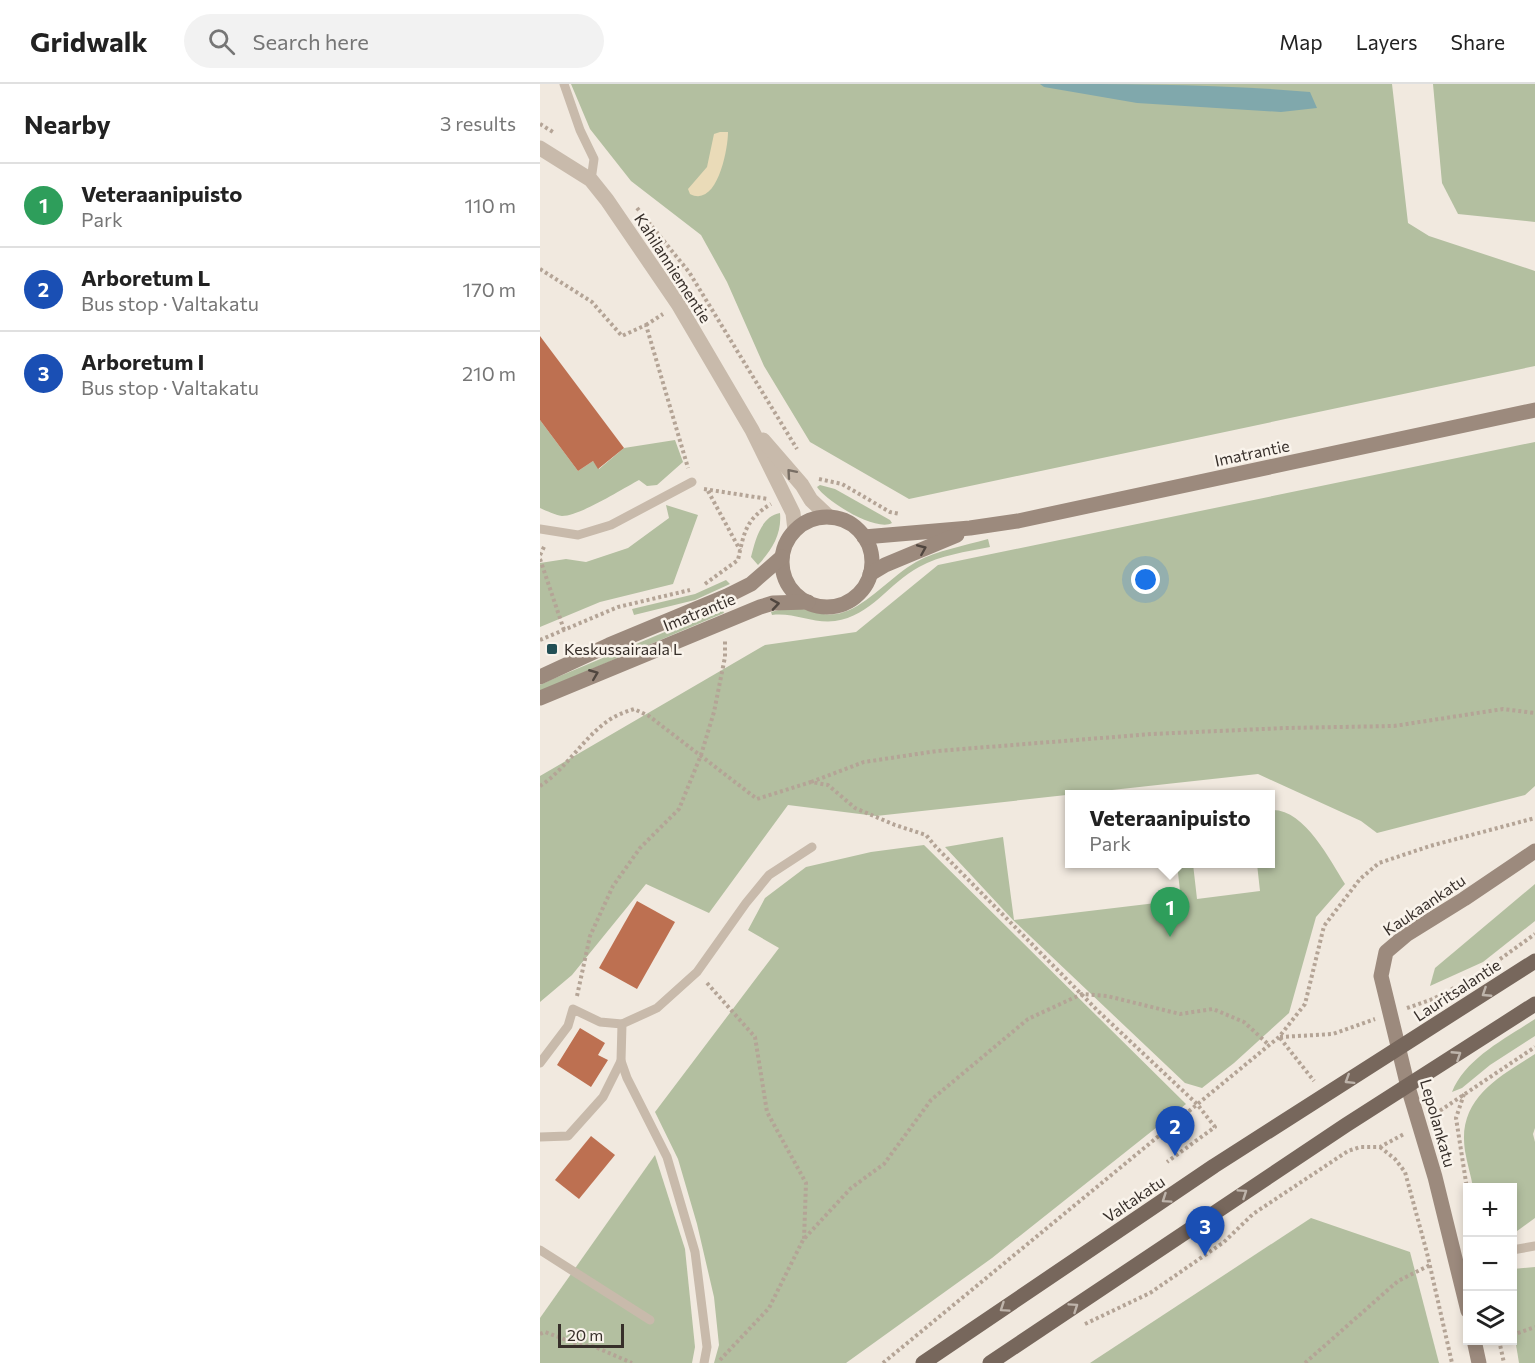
<!DOCTYPE html>
<meta charset="utf-8">
<style>
body{margin:0;font-family:Commissioner,sans-serif;background:#f2f2f2;color:#222}
.controls{position:absolute;right:18px;bottom:18px;display:grid;overflow:hidden;border-radius:0px;box-shadow:0 3px 9px #0003}
.controls button{width:54px;height:54px;display:grid;place-items:center;padding:0;border:0;border-bottom:2px solid #e0e0e0;background:#fff;color:#222;font:30px sans-serif}
.scale{position:absolute;left:18px;bottom:15px;width:66px;box-sizing:border-box;padding-left:6px;border:3px solid #372f2a;border-top:0;font-size:16px;line-height:21px;white-space:nowrap;color:#372f2a;-webkit-text-stroke:4px #f9f3eb;paint-order:stroke}
.you{position:absolute;left:606px;top:496px;width:21px;height:21px;margin:-15px;border:4px solid #fff;border-radius:50%;background:#1a73e8;box-shadow:0 0 0 9px #1a73e833}
.badge{display:grid;place-items:center;width:39px;height:39px;border-radius:50%;background:#224f55;color:#fff;font-size:20px;font-weight:700}
.pin{position:absolute;translate:-50% -50px;filter:drop-shadow(0 2px 3px #0008)}
.pin::after{content:'';position:absolute;top:32px;width:21px;height:18px;background:inherit;clip-path:polygon(0 0,100% 0,50% 100%)}
.popup{position:absolute;left:525px;top:706px;width:210px;height:78px;box-sizing:border-box;display:grid;place-content:center;border-radius:0px;background:#fff;filter:drop-shadow(0 2px 4px #0005);font-size:20px;white-space:nowrap;color:#767676}
.popup b{font-size:22px;color:#222}
.popup::after{content:'';position:absolute;left:50%;top:100%;margin-left:-12px;border:12px solid transparent;border-top-color:#fff}
.list{margin:0;padding:0;list-style:none}
h2{display:flex;justify-content:space-between;align-items:center;height:78px;margin:0;padding:0 24px;font-size:26px}
h2 small{font-size:20px;font-weight:400;color:#767676}
.list li{display:grid;grid-template-columns:39px 1fr auto;gap:18px;align-items:center;box-sizing:border-box;height:84px;padding:0 24px;border-top:2px solid #e0e0e0}
.list b{display:block;font-size:22px;white-space:nowrap}
.list p{margin:0;font-size:20px;white-space:nowrap;color:#767676}
.list em{font-size:20px;font-style:normal;color:#767676}
.icon{flex:none;width:33px;height:33px;fill:none;stroke:currentColor;stroke-width:2;stroke-linecap:round;stroke-linejoin:round}
.map{position:relative;flex:none;width:995px;height:1279px;overflow:hidden}
header{display:flex;align-items:center;gap:36px;box-sizing:border-box;height:84px;padding:0 30px;background:#fff;border-bottom:2px solid #e0e0e0}
header strong{font-size:28px}
nav{display:flex;gap:33px;margin-inline-start:auto;font-size:21px}
.search{width:420px;height:54px;background:#f2f2f2;display:flex;align-items:center;gap:15px;box-sizing:border-box;padding:0 21px;border-radius:33px;color:#767676;font-size:22px}
main{display:flex}
aside{flex:1;background:#fff}
.map>svg:first-child{display:block}
</style>
<header>
<strong>Gridwalk</strong>
<div class="search"><svg class="icon" aria-label="search" viewBox="0 0 24 24"><circle cx="10" cy="10" r="6"/><path d="M15 15l6 6"/></svg>Search here</div>
<nav><a>Map</a><a>Layers</a><a>Share</a></nav>
</header>
<main>
<aside>
<h2>Nearby<small>3 results</small></h2>
<ul class="list">
<li><span class="badge" style="background:#2e9e5b">1</span><div><b>Veteraanipuisto</b><p>Park</p></div><em>110 m</em></li>
<li><span class="badge" style="background:#1a4fb4">2</span><div><b>Arboretum L</b><p>Bus stop · Valtakatu</p></div><em>170 m</em></li>
<li><span class="badge" style="background:#1a4fb4">3</span><div><b>Arboretum I</b><p>Bus stop · Valtakatu</p></div><em>210 m</em></li>
</ul>
</aside>
<div class="map">
<svg width="995" height="1279" viewBox="0 0 995 1279">
<rect width="100%" height="100%" fill="#f1e9df"/>
<g fill="#b3bfa0">
<path d="M31,0H852L868,139L889,152L995,187V282L369,415L270,358L224,282L187,198L161,151L91,97L50,45Z"/>
<path d="M893,0H995V138L918,130L902,99Z"/>
<path d="M0,336L38,387L53,377L59,385L84,364L135,356L143,378L117,401L107,402L99,396C82,405 40,432 22,432C15,431 7,427 0,424Z"/>
<path d="M995,358V702L985,711L837,749L821,737L718,690L336,732L248,721L169,829L106,800L32,891L0,918V692L225,561L316,548L398,481Z"/>
<path d="M280,401L295,405L350,436L352,439C336,448 287,418 277,403Z"/>
<path d="M126,421L158,431L133,500L60,518L0,543V479L26,475L46,478L88,464L129,434Z"/>
<path d="M240,429C242,450 232,466 218,481L211,473C215,457 221,432 240,429Z"/>
<path d="M448,455L450,463C426,468 400,471 379,483C349,499 331,532 295,537C274,540 253,528 232,531L231,528C238,526 246,524 254,524C273,525 283,535 304,528C327,521 353,491 376,478C398,466 424,462 448,455Z"/>
<path d="M186,496L190,500L155,516L94,531L92,525L155,510Z"/>
<path d="M182,524L184,529L0,607V601L15,594Z"/>
<path d="M731,726C764,724 790,776 805,800L776,833L749,929L694,979L662,1004L645,999L473,836L405,763L463,753L474,836L641,816L637,780H653L657,815L720,807L717,780H730Z"/>
<path d="M384,761L646,1020L452,1174L306,1279H174L179,1261L174,1213L157,1140L138,1075L115,1028L239,864L208,846L225,814L266,783L331,768Z"/>
<path d="M995,800V837L943,878L890,902L895,884Z"/>
<path d="M995,935V952L950,981L922,1004L912,1008C926,974 965,955 995,935Z"/>
<path d="M995,970V1044L993,1050L995,1058V1134L973,1150L972,1104L933,1103C931,1092 927,1079 925,1067C917,1015 957,994 995,970Z"/>
<path d="M115,1071L145,1165L155,1263L152,1279H0V1234Z"/>
<path d="M771,1134L870,1168L899,1279H550Z"/>
<path d="M995,1183V1279H979L973,1242V1185Z"/>
</g>
<path fill="#eadbb8" d="M180,48H188C188,66 177,124 150,110L148,105L167,83L174,50Z"/>
<path fill="#80a8ac" d="M500,0C590,0 680,0 770,8L777,24L741,28L597,19L504,3Z"/>
<g fill="#bd7051">
<path d="M0,252L84,364L58,385L53,377L38,387L0,336Z"/>
<path d="M97,817L135,838L97,905L59,884Z"/>
<path d="M40,944L65,959L58,971L68,976L51,1003L17,981Z"/>
<path d="M51,1052L75,1071L39,1115L15,1096Z"/>
</g>
<g fill="none" stroke-linecap="round" stroke-linejoin="round">
<g stroke="#b4a496" stroke-width="4" stroke-dasharray="3 3" stroke-linecap="butt">
<path d="M0,40L13,48"/>
<path d="M97,124L149,188L257,365"/>
<path d="M0,185L52,218L82,252L106,241L148,384"/>
<path d="M106,241L123,230"/>
<path d="M279,395L302,400L350,428L360,430"/>
<path d="M164,405L228,415"/>
<path d="M168,407L200,466"/>
<path d="M0,471L5,461"/>
<path d="M0,475L24,546"/>
<path d="M165,500L198,476C204,448 206,435 231,420"/>
<path d="M0,556L78,523L150,506"/>
<path d="M271,698L324,678L397,667L612,650L745,644L854,642L963,625L995,629"/>
<path d="M0,702C28,684 47,647 76,632C82,629 88,627 94,625L109,632L217,715L271,698L288,701L315,724L355,741L386,751L396,763L558,927L657,1020L675,1043L627,1078"/>
<path d="M960,875L995,850"/>
<path d="M167,899L215,953L227,1028L266,1099L264,1156"/>
<path d="M37,912L50,852L73,802L100,764L139,725L161,671L174,628L185,573V557"/>
<path d="M867,924L893,915L916,903"/>
<path d="M740,953L793,950L835,935"/>
<path d="M740,954L774,997"/>
<path d="M924,1010L916,1034L928,1111"/>
<path d="M895,1030L995,963"/>
<path d="M840,1063L855,1075L865,1088L887,1169L912,1279"/>
<path d="M545,1240L610,1209L684,1158L713,1130L808,1067L820,1063H840L864,1050"/>
<path d="M0,1250L5,1248L40,1261L53,1262L92,1279"/>
<path d="M972,1251L995,1243"/>
<path d="M959,1256L964,1279"/>
<path d="M180,1276L229,1224L263,1156L311,1104L344,1080L391,1016L488,935L542,910L567,912L640,930L673,925L704,938L729,961"/>
<path d="M343,1279L739,953L765,920L784,842L820,795L839,779L890,762L995,734"/>
<path d="M765,1279L858,1197L890,1181"/>
</g>
<g stroke="#c8baab" stroke-width="9">
<path d="M24,0L40,46L54,75L51,96"/>
<path d="M0,445L38,451L71,441L152,398"/>
<path d="M0,979L28,942L33,925L60,938L82,940"/>
<path d="M0,1053L28,1052L63,1013L81,977"/>
<path d="M0,1166L110,1236"/>
<path d="M972,1166L995,1162"/>
<path d="M164,1279L167,1263L155,1168L127,1073L87,994L81,977L82,940L117,924L157,888L206,819L229,791L272,763"/>
</g>
<g stroke="#c8baab" stroke-width="15">
<path d="M0,64L51,96L67,116L138,220L212,346L253,429L255,446"/>
<path d="M223,356L262,401L271,416L289,433"/>
</g>
<g stroke="#9c8a7d" stroke-width="15">
<circle cx="287" cy="478" r="45"/>
<path d="M324,453L430,444L478,437L995,326"/>
<path d="M330,490L345,481L417,451"/>
<path d="M0,593L69,561L187,512L211,500L242,473"/>
<path d="M0,614L220,523L233,519L268,518"/>
<path d="M928,1227L895,1093L868,1003L841,892L846,868L866,851L924,815L995,767"/>
<path d="M934,1256L939,1279"/>
</g>
<g stroke="#77675c" stroke-width="15">
<path d="M383,1279L674,1082L995,877"/>
<path d="M450,1279L806,1041L995,920"/>
</g>
</g>
<defs><path id="oneway-chevron" d="M-2-3.5L2.5 0L-2 3.5" fill="none" stroke-width="1.6" stroke-linecap="round" stroke-linejoin="round" transform="scale(1.5)"/></defs>
<use stroke="#786e64" href="#oneway-chevron" transform="translate(251 389) rotate(-131)"/>
<g stroke="#50463f">
<use href="#oneway-chevron" transform="translate(382 465) rotate(-23)"/>
<use href="#oneway-chevron" transform="translate(235 520) rotate(-9)"/>
<use href="#oneway-chevron" transform="translate(54 590) rotate(-22)"/>
</g>
<g stroke="#beb4ab">
<use href="#oneway-chevron" transform="translate(946 909) rotate(147)"/>
<use href="#oneway-chevron" transform="translate(917 971) rotate(-33)"/>
<use href="#oneway-chevron" transform="translate(809 996) rotate(148)"/>
<use href="#oneway-chevron" transform="translate(703 1109) rotate(-34)"/>
<use href="#oneway-chevron" transform="translate(626 1115) rotate(146)"/>
<use href="#oneway-chevron" transform="translate(534 1223) rotate(-34)"/>
<use href="#oneway-chevron" transform="translate(464 1224) rotate(146)"/>
</g>
<rect fill="#224f55" stroke="#f9f3eb" stroke-width="2" x="6" y="559" width="12" height="12" rx="3"/>
<g text-anchor="middle" stroke-width="5" stroke-linejoin="round" paint-order="stroke">
<g font-size="16" fill="#372f2a" stroke="#f9f3eb">
<text transform="translate(133 184) rotate(57)" y="6">Kahilanniementie</text>
<text transform="translate(712 369) rotate(-12)" y="6">Imatrantie</text>
<text transform="translate(159 528) rotate(-22)" y="6">Imatrantie</text>
<text transform="translate(884 821) rotate(-34)" y="6">Kaukaankatu</text>
<text transform="translate(917 906) rotate(-33)" y="6">Lauritsalantie</text>
<text transform="translate(898 1039) rotate(74)" y="6">Lepolankatu</text>
<text transform="translate(594 1115) rotate(-34)" y="6">Valtakatu</text>
</g>
<g font-size="16" fill="#372f2a" stroke="#f9f3eb" text-anchor="start">
<text x="24" y="571">Keskussairaala L</text>
</g>
</g>
</svg>
<div class="controls">
<button>+</button>
<button>−</button>
<button><svg class="icon" aria-label="layers" viewBox="0 0 24 24"><path d="M12 4l9 5-9 5-9-5zM3 14l9 5 9-5"/></svg></button>
</div>
<div class="scale">20 m</div>
<div class="you"></div>
<div class="pin badge" style="left:630px;top:853px;background:#2e9e5b">1</div>
<div class="popup"><b>Veteraanipuisto</b>Park</div>
<div class="pin badge" style="left:635px;top:1072px;background:#1a4fb4">2</div>
<div class="pin badge" style="left:665px;top:1172px;background:#1a4fb4">3</div>
</div>
</main>
